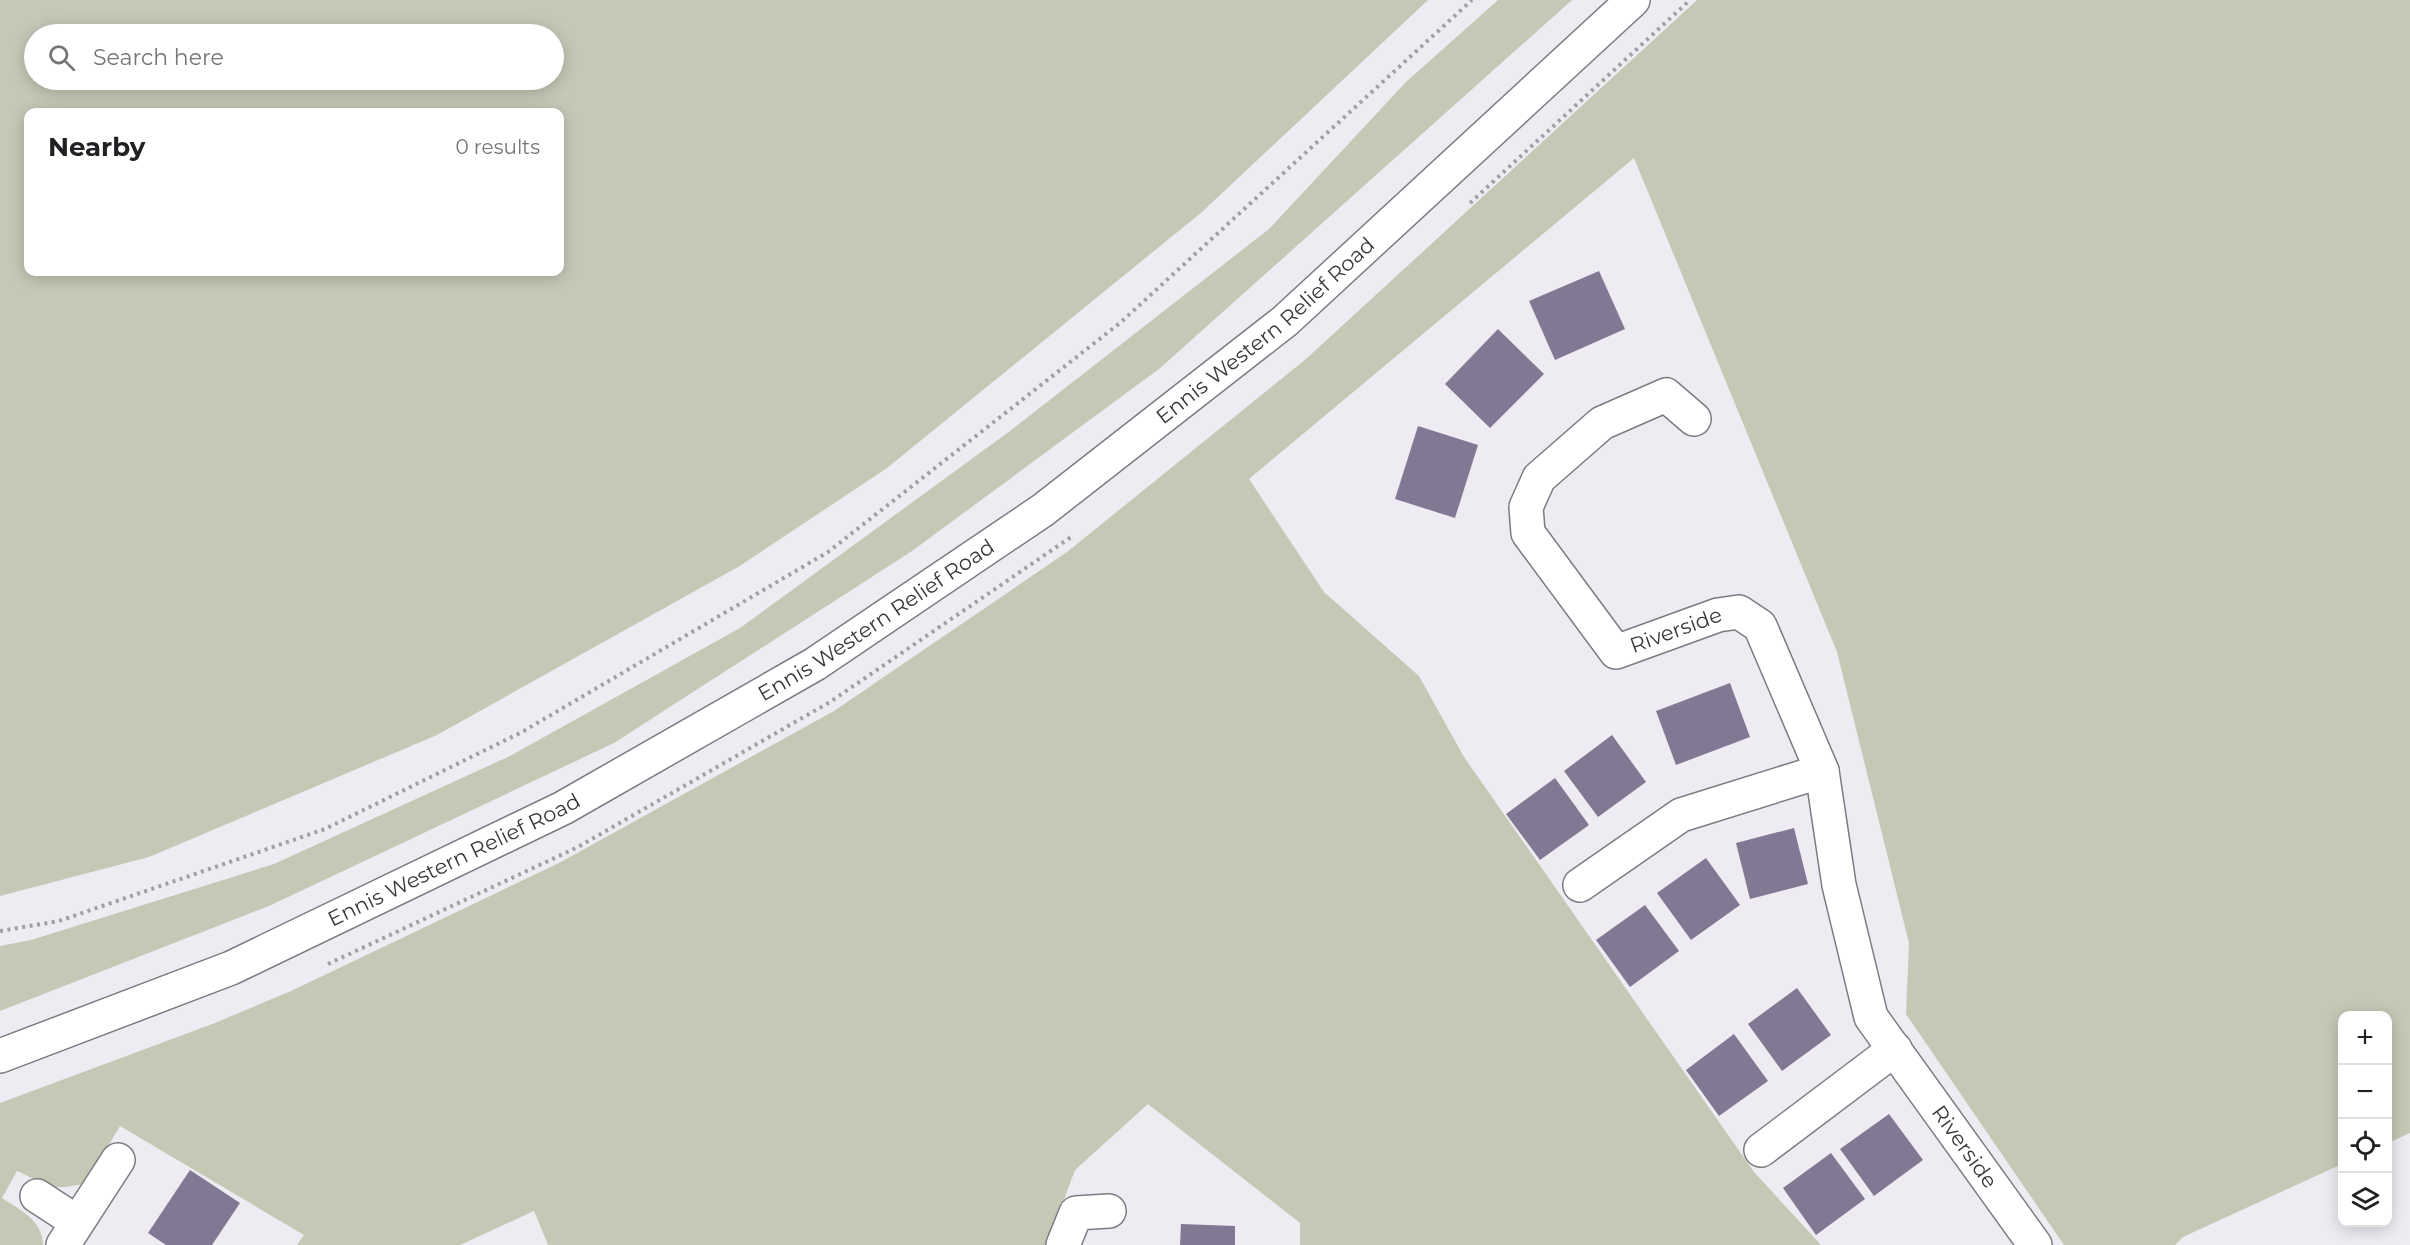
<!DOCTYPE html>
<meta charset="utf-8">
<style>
body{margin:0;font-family:Montserrat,sans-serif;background:#f6f6f6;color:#202124}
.controls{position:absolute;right:18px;bottom:18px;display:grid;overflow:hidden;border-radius:12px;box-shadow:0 3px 15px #0003}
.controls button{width:54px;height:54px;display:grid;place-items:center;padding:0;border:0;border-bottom:2px solid #e0e0e0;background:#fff;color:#202124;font:30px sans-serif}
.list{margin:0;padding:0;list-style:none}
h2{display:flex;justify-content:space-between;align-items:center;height:78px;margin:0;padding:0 24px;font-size:26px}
h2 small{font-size:20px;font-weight:400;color:#757577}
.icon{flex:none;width:33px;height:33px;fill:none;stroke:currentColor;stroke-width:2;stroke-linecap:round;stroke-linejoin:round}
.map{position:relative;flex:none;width:2410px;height:1245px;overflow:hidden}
.search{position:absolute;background:#fff;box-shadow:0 3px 15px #0003;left:24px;top:24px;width:540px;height:66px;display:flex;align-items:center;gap:15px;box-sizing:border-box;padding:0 21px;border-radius:33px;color:#757577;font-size:22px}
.panel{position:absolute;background:#fff;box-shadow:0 3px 15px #0003;left:24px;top:108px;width:540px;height:168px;border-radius:12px}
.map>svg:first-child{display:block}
</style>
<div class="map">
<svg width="2410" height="1245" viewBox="0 0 2410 1245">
<rect width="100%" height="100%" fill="#eeecf2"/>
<g fill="#c4c8b5" fill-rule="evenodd">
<path d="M0,0H1428L1202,212L887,468L738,567L437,735L149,857L0,896ZM34,34H554V80H34ZM28,112H560V272H28Z"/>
<path d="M1498,0H1572L1159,369L912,551L614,743L269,906L0,1011V946L31,940L274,864L510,756L740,628L1010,431L1269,229L1406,82Z"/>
<path d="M1697,0H2410V1133L2388,1143V1016H2342V1164L2183,1237L2175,1245H2064L1906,1014L1909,943L1837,652L1634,158L1249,479L1324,592L1419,676L1464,757L1754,1172L1821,1245H1300V1223L1148,1104L1075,1170L1047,1245H548L534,1211L460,1245H297L304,1235L120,1126L86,1183C48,1192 50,1186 17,1171L2,1198C22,1211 42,1220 43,1245H0V1103L215,1023L291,991L559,863L834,711L1067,552L1306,359Z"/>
</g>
<g fill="#817994">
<path d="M1599,271L1625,329L1555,360L1529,301Z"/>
<path d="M1498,329L1544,374L1490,428L1445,384Z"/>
<path d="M1418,426L1478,445L1455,518L1395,499Z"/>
<path d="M1730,683L1750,737L1676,765L1656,711Z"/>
<path d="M1612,735L1646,782L1598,817L1564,771Z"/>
<path d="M1555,778L1589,825L1540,860L1506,814Z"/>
<path d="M1794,828L1808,884L1750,899L1736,843Z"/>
<path d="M1706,858L1740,905L1691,940L1657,893Z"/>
<path d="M1645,905L1679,951L1630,987L1596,940Z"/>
<path d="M1797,988L1831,1035L1782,1071L1748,1024Z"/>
<path d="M1734,1034L1768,1081L1719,1116L1686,1070Z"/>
<path d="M1889,1114L1923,1160L1874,1196L1840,1149Z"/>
<path d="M1831,1153L1865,1199L1816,1235L1783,1188Z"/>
<path d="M190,1170L240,1203L212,1245H166L148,1233Z"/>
<path d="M1181,1224L1235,1226V1245H1180Z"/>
</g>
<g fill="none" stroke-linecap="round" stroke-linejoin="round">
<defs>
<g id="minor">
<path id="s1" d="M1694,419L1666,395L1602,423L1539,478L1526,507L1528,533L1616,652L1718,615L1739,612L1760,626L1822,771L1839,885L1871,1017L2035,1245"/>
<path d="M1580,885L1681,815L1822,771"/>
<path d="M1761,1150L1895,1049"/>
<path d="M37,1196L77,1222"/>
<path d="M63,1245L118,1160"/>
<path d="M1063,1245L1076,1213L1109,1211"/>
</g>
<g id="major">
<path id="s2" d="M0,1056L231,968L563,808L815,664L1043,510L1285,321L1633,0"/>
</g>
</defs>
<use href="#minor" stroke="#7d7b81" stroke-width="36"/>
<use href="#major" stroke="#7d7b81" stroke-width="36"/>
<g stroke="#a09fa4" stroke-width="4" stroke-dasharray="3 4.5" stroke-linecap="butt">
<path d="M1470,203L1690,0"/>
<path d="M0,931L59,921L325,829L522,732L828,552L1120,323L1472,0"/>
<path d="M328,964L578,847L830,702L1074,535"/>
</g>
<use href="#minor" stroke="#fff" stroke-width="33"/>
<use href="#major" stroke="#fff" stroke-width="33"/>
</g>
<g text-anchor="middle" stroke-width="6" stroke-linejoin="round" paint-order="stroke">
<g font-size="21" fill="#38383a" stroke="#fbfafe">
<text dy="7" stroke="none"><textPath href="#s2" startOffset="1467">Ennis Western Relief Road</textPath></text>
<text dy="7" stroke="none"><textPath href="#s2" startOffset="981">Ennis Western Relief Road</textPath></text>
<text dy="7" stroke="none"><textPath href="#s1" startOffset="460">Riverside</textPath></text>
<text dy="7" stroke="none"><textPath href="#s2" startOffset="495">Ennis Western Relief Road</textPath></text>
<text dy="7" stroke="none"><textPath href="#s1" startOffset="1120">Riverside</textPath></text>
</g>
</g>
</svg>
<div class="controls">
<button>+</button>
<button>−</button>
<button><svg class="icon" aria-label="locate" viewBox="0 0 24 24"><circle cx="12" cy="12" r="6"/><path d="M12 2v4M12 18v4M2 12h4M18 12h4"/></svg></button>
<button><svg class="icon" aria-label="layers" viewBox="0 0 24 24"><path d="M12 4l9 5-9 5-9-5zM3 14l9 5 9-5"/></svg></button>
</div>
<div class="search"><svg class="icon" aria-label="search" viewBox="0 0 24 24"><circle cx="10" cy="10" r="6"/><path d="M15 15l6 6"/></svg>Search here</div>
<section class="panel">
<h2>Nearby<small>0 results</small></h2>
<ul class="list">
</ul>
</section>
</div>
